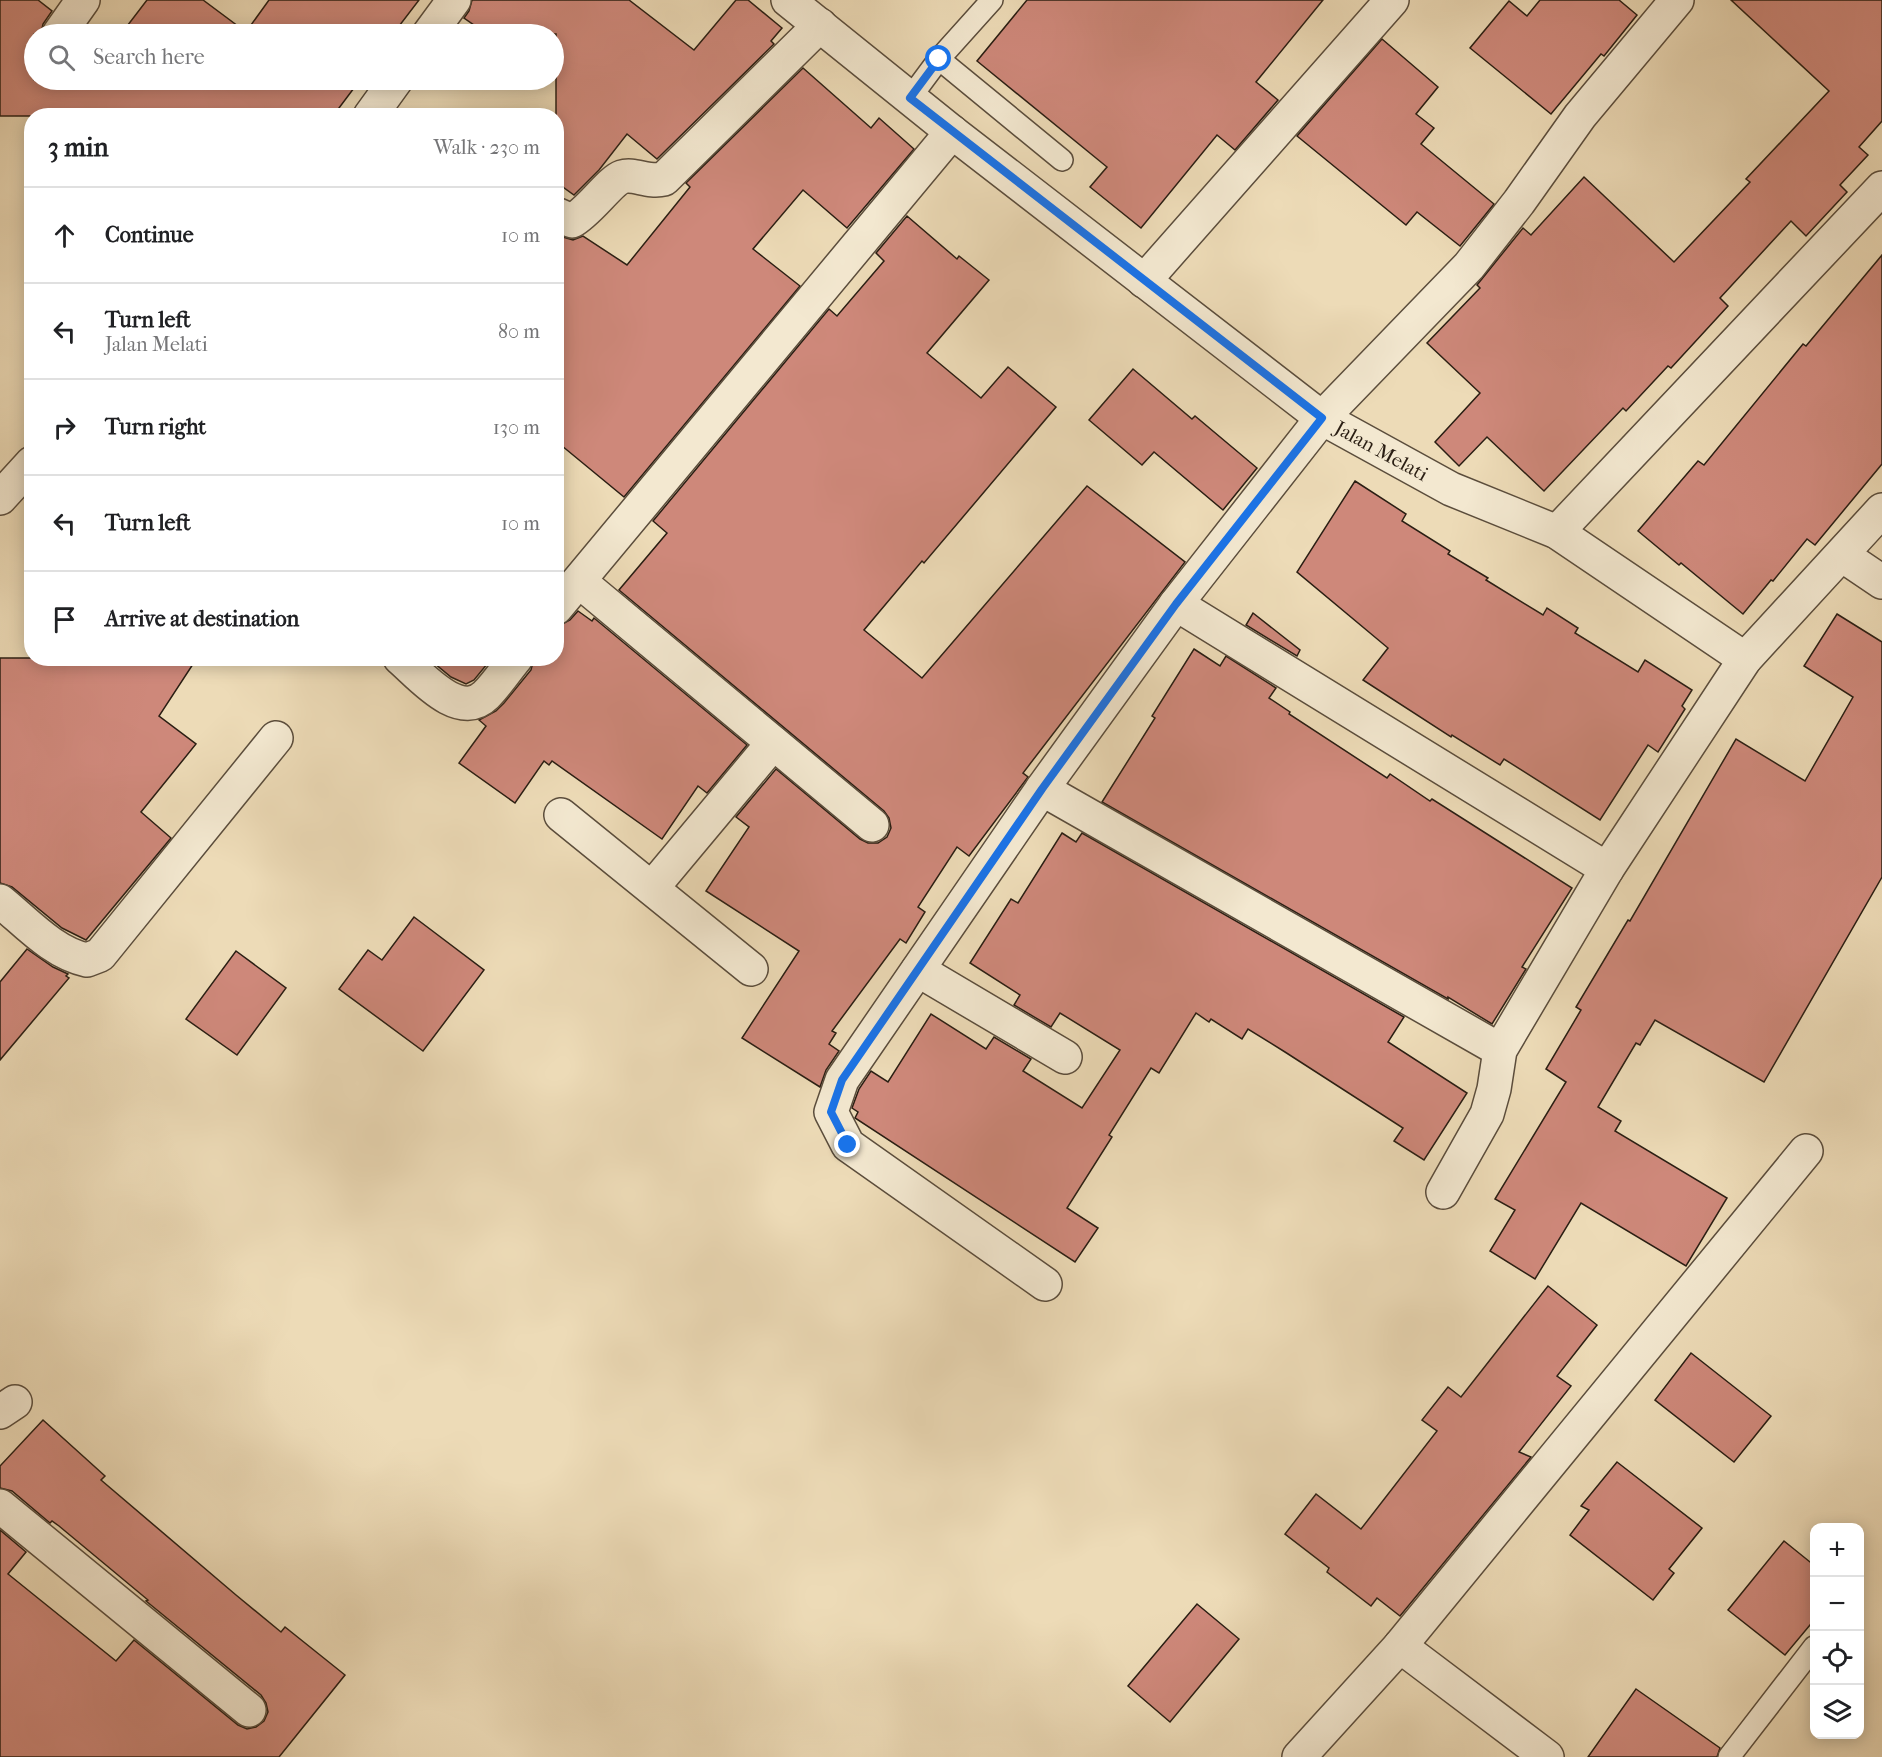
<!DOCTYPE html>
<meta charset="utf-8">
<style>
body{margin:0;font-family:"IM FELL French Canon",serif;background:#f2f2f2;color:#202124}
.controls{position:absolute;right:18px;bottom:18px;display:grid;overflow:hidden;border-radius:12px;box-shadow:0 3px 15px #0003}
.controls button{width:54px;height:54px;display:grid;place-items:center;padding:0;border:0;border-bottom:2px solid #e0e0e0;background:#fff;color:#202124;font:30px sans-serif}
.stop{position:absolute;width:18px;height:18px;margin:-14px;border:4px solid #1a73e8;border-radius:50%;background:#fff}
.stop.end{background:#1a73e8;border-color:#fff;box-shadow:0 2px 6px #0008}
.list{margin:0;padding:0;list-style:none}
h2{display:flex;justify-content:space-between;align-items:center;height:78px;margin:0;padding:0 24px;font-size:26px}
h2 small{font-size:20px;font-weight:400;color:#757577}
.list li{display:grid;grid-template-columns:39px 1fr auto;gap:18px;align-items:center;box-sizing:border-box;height:96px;padding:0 24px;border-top:2px solid #e0e0e0}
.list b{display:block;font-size:22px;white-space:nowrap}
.list p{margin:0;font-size:20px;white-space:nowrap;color:#757577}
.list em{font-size:20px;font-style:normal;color:#757577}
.icon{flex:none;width:33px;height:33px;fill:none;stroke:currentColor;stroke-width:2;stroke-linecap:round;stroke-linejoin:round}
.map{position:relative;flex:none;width:1882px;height:1757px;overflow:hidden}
.search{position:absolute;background:#fff;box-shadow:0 3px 15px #0003;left:24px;top:24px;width:540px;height:66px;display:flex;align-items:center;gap:15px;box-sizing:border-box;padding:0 21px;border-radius:33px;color:#757577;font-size:22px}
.panel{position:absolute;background:#fff;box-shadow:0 3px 15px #0003;left:24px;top:108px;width:540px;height:558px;border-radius:24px}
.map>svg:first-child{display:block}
</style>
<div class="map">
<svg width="1882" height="1757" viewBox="0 0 1882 1757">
<rect width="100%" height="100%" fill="#eddbb7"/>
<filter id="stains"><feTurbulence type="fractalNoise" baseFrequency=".00333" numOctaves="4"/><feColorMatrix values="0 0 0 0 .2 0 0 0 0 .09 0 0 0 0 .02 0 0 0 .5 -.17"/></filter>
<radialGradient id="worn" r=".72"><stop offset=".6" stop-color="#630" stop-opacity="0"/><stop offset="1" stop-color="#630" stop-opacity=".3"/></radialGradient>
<g fill="#ce887a" stroke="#2a1e13" stroke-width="1.5">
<path d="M0,0H38L52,11L43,24L41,34H34V80H360L333,116H0Z"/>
<path d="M147,0H203L246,32L269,0H419L393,34H121Z"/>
<path d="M472,0H629L694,50L736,0H748L782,28L771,41L774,44L657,159L627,134L599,170L574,195L556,182V34H487L464,18L469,11Z"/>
<path d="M1027,0H1323L1256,82L1278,100L1235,150L1217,135L1141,228L1090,187L1107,167L977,61Z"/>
<path d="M1540,0H1619L1637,15L1604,56L1601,54L1551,114L1470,48L1509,1L1527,16Z"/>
<path d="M1731,0H1882V121L1859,147L1868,155L1840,185L1847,192L1806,236L1791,221L1720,298L1728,306L1671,368L1668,366L1626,411L1623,408L1544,491L1487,437L1459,466L1435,442L1480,393L1427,343L1480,288L1477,285L1523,228L1531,235L1584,177L1674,262L1750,182L1746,179L1829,91Z"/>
<path d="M1382,39L1438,87L1416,114L1434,128L1421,144L1494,204L1460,246L1417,212L1406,225L1297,136Z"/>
<path d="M803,68L871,128L879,118L914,149L847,228L803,190L753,249L800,286L624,497L556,441V235L573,240L583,236L627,265L690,187L686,183Z"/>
<path d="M907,216L957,259L959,256L989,280L927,353L981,398L1008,367L1056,407L924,563L922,561L864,630L922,678L1087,486L1185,562L1023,773L1028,777L969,856L957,847L918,907L925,912L906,943L900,939L832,1031L836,1033L829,1044L839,1051L826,1070L820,1087L742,1038L799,951L706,891L749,827L736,817L776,769L860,839L868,843H878L887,837L891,828L889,818L884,811L619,590L667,533L653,521L829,309L837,316L884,261L876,253Z"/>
<path d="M1882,255V464L1815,545L1807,539L1773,581L1771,580L1743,614L1681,563L1679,565L1638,531L1698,461L1704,465L1803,344L1806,346Z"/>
<path d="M1133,369L1192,419L1195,416L1257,468L1223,510L1154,452L1142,465L1089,420Z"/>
<path d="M1355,481L1406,514L1402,521L1450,551L1448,554L1488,578L1486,580L1543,615L1547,608L1578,628L1575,633L1638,672L1645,660L1692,690L1682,706L1685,709L1658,752L1648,745L1600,820L1504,759L1500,765L1452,735L1451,737L1363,680L1388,648L1297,572Z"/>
<path d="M578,611L592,621L594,618L747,745L707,793L698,786L662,839L552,761L549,765L544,761L515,803L459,763L486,726L479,720L496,711L504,703L531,670L534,658H556V627L570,620Z"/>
<path d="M1253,613L1300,650L1297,656L1246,625Z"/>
<path d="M1837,614L1882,642V877L1764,1082L1655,1020L1640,1045L1636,1043L1598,1107L1621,1121L1615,1131L1727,1198L1686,1266L1581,1203L1535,1279L1490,1251L1515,1210L1495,1199L1566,1082L1546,1069L1581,1010L1576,1007L1628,920L1630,921L1736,739L1805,781L1853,697L1804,666Z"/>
<path d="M1194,649L1220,666L1226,656L1276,688L1269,698L1290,712L1289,714L1387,778L1390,774L1430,801L1432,799L1572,888L1522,967L1526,969L1492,1024L1448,997V999L1102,802L1155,718L1152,716Z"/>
<path d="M0,658H197L159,716L196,744L141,812L171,838L86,940L62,928L12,887L0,883Z"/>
<path d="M428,658H492L474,680L466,684L451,677Z"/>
<path d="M1062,833L1076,842L1082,833L1404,1017L1388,1042L1467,1093L1424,1160L1394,1141L1403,1128L1285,1052L1248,1029L1242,1039L1211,1019L1209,1022L1196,1013L1159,1073L1151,1068L1109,1135L1112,1137L1067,1208L1098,1228L1075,1262L855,1118L858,1112L852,1108L859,1089L871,1071L888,1082L931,1014L986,1049L994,1037L1031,1059L1023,1071L1082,1108L1120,1050L1060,1013L1051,1027L1014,1005L1020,995L970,963L1011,899L1018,903Z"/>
<path d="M414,917L484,970L423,1051L339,989L368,950L382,960Z"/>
<path d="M27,949L53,967L68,974L66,976L69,978L0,1060V982Z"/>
<path d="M236,951L286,988L237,1055L186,1019Z"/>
<path d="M1548,1286L1597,1325L1557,1376L1571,1386L1519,1452L1531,1457L1400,1616L1377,1598L1371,1606L1327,1572L1329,1568L1285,1534L1316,1494L1361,1529L1437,1431L1422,1420L1448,1387L1461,1397Z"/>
<path d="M1691,1353L1771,1416L1734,1462L1655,1400Z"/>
<path d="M43,1420L105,1476L101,1480L236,1595L281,1632L285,1627L345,1675L279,1757H0V1530L26,1552L8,1574L116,1661L134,1640L238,1725L247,1729L256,1727L264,1721L268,1712L266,1703L261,1695L146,1601L148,1600L59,1526L52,1521L50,1523L12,1491L0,1488V1466Z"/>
<path d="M1617,1462L1702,1528L1669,1569L1674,1573L1653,1600L1570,1535L1589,1510L1581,1506Z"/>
<path d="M1784,1541L1815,1566V1619L1785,1655L1728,1610Z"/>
<path d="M1197,1604L1239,1639L1170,1722L1128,1686Z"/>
<path d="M1636,1689L1720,1748L1717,1757H1588Z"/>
</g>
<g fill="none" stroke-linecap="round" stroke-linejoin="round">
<defs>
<g id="lane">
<path d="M939,59L1062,160"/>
<path d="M910,98L939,59L992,0"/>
<path d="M1729,1757L1814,1647"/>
</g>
<g id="street">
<path id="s1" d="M788,0L952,132L1322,418L1451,489L1557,532L1745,659"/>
<path d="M59,34L83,0"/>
<path d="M429,34L454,0"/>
<path d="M370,116L396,80"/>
<path d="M556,214L572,221C589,212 610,181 622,177C634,173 648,183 664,179L820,25"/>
<path d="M1144,281L1392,0"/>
<path d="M0,498L32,463"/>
<path d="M1557,532L1882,188"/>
<path d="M1842,555L1882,582"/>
<path d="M579,581L872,825"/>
<path d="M1176,604L1607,869"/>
<path d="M556,608L952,132"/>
<path d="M400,658C420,675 459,722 486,695C497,684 506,670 516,658"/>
<path d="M1042,789L1500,1050"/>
<path d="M561,815L751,969"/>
<path d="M652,888L773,743"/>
<path d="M0,901C26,922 53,953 87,960L100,955L276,738"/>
<path d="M918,970L1065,1057"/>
<path d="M1443,1192L1487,1114L1494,1089L1500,1050L1607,869L1745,659L1882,510"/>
<path d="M1045,1284L848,1145L831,1112L842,1080L1042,789L1176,604L1322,418L1469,266L1519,202L1580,116L1677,0"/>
<path d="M0,1412L15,1402"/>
<path d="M0,1506L249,1710"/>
<path d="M1400,1646L1547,1757"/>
<path d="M1299,1757L1400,1646L1806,1151"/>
</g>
</defs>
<use href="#lane" stroke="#5b4d3c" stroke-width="24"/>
<use href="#street" stroke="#5b4d3c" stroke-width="36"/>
<use href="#lane" stroke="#f3e8d0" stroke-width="21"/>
<use href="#street" stroke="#f3e8d0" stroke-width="33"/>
</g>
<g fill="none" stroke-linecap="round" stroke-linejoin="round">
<path stroke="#1a73e8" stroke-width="8" d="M848,1145L831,1112L842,1080L1042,789L1176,604L1322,418L910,98L939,59"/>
</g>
<g text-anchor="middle" stroke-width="4.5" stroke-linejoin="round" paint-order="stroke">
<g font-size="20" fill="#2a1e13" stroke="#f3e8d0">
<text dy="7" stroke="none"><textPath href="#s1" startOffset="746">Jalan Melati</textPath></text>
</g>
</g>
<rect width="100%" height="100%" filter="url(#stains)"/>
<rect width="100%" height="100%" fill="url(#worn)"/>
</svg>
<div class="controls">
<button>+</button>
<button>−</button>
<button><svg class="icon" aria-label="locate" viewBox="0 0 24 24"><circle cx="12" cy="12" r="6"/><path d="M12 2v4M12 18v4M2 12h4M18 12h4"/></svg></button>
<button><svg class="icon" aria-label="layers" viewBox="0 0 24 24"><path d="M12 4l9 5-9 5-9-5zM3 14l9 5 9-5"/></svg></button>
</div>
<div class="stop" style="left:939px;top:59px"></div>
<div class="stop end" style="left:848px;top:1145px"></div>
<div class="search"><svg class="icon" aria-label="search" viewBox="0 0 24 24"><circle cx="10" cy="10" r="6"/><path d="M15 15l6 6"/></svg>Search here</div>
<section class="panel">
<h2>3 min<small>Walk · 230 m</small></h2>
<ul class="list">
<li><svg class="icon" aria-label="ahead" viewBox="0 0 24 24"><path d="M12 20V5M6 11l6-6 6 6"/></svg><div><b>Continue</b></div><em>10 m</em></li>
<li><svg class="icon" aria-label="left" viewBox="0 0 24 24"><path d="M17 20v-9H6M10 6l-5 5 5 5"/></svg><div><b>Turn left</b><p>Jalan Melati</p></div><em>80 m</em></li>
<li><svg class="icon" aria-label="right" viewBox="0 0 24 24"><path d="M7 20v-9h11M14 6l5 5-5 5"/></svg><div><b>Turn right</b></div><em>130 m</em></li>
<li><svg class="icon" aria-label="left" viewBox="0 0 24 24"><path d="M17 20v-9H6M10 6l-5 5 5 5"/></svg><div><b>Turn left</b></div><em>10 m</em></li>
<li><svg class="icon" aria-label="arrive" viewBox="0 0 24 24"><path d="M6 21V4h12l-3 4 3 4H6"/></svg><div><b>Arrive at destination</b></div></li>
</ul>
</section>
</div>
